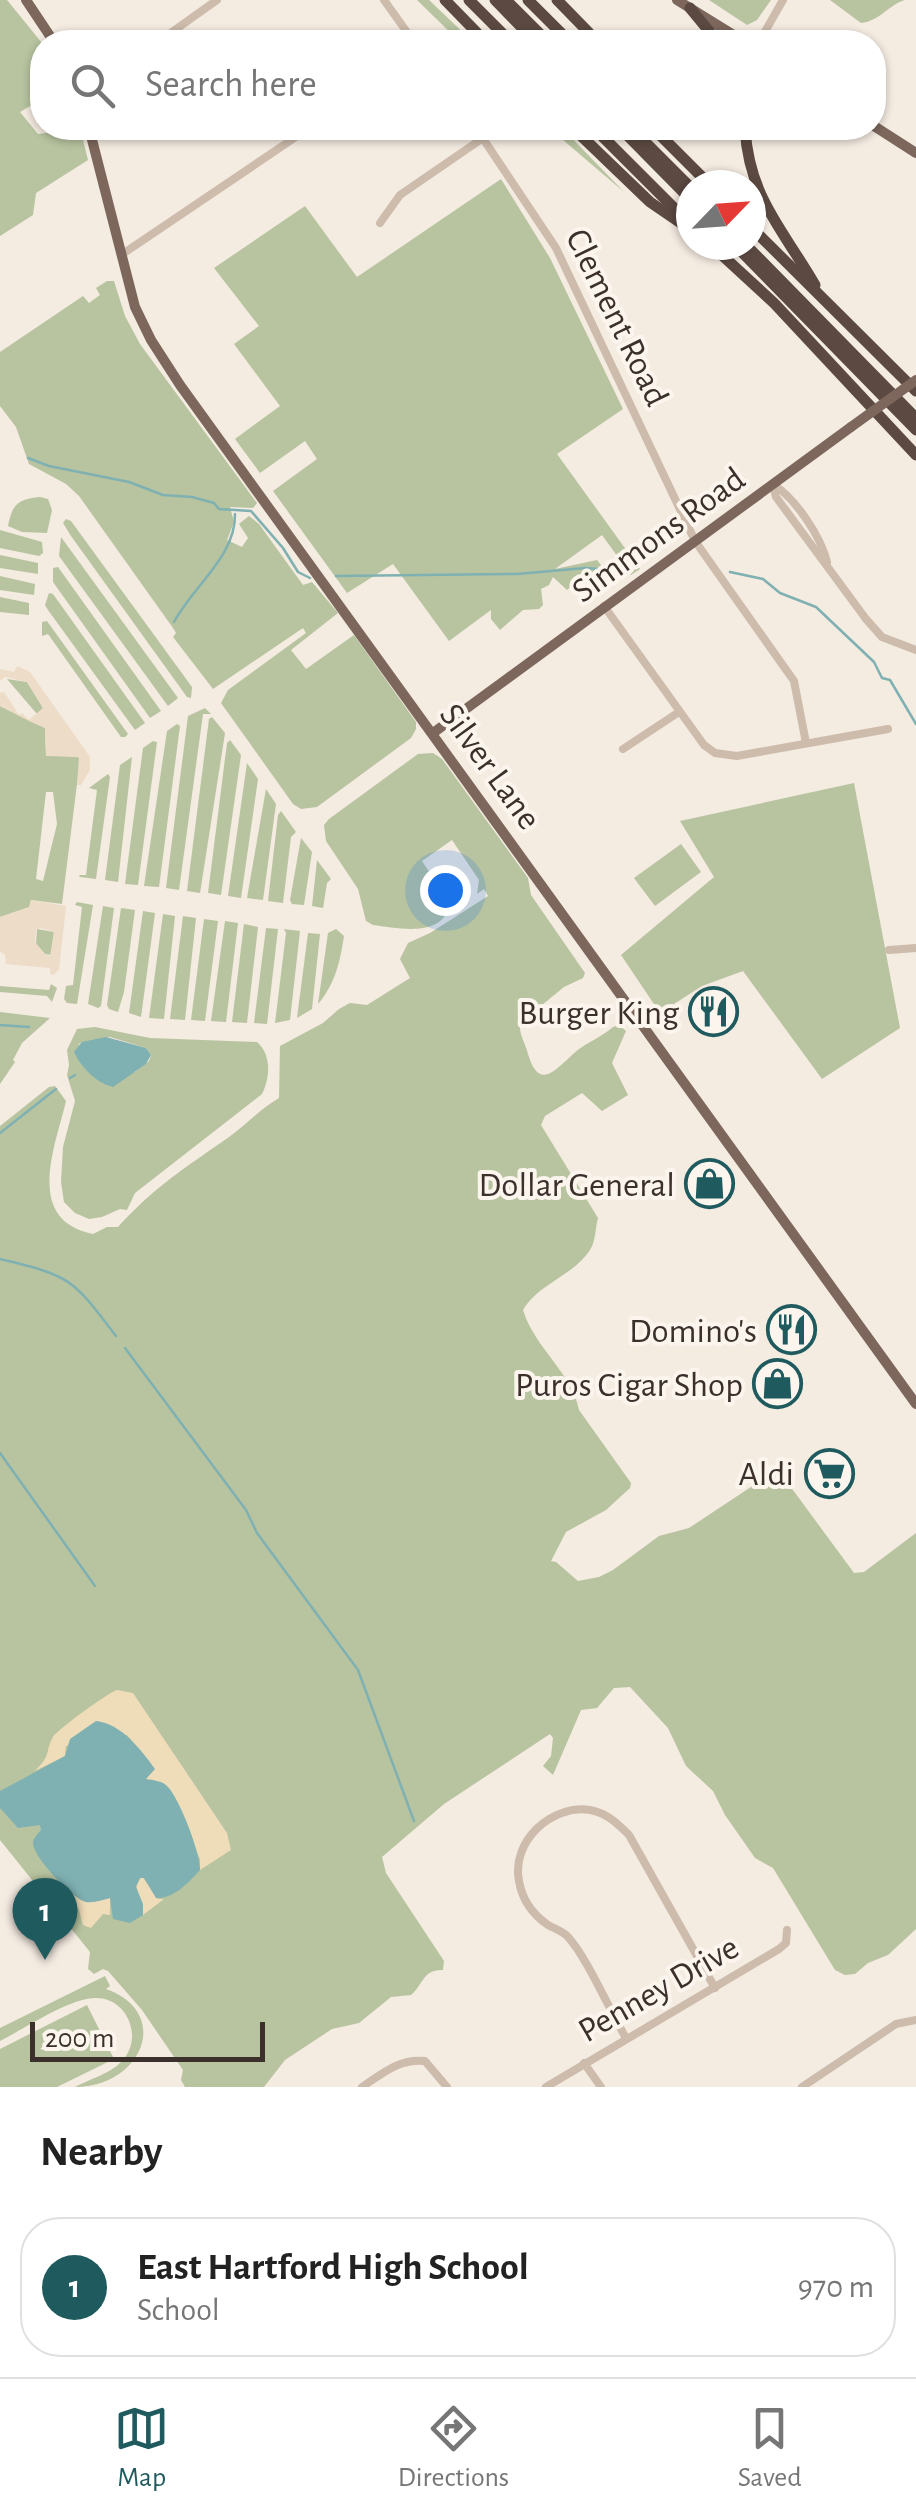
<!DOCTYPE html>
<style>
body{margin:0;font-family:"Alegreya Sans",sans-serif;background:#f2f2f2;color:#222}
.compass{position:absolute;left:676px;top:170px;width:90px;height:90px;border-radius:50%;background:#fff;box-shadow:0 2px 8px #0004;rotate:65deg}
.scale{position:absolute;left:30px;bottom:25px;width:235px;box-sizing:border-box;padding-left:10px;border:5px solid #3b302b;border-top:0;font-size:28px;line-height:35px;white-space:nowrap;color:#3b302b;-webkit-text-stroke:8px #fbf5ee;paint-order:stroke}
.you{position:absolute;left:445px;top:890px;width:35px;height:35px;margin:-25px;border:8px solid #fff;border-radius:50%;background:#1a73e8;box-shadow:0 0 0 15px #1a73e833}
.badge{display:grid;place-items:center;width:65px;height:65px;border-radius:50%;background:#1f5a5e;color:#fff;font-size:32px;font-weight:700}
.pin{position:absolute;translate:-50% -82px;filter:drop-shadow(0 2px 5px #0008)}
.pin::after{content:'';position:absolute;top:52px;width:35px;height:30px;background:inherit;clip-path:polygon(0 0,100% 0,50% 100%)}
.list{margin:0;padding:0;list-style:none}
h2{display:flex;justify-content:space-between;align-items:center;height:130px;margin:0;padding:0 40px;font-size:42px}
h2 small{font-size:32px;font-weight:400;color:#767676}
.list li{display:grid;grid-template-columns:65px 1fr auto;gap:30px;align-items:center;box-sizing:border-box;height:140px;margin:0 20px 20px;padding:0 20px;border:2px solid #e0e0e0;border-radius:40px}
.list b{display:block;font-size:38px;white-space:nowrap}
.list p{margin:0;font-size:32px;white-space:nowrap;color:#767676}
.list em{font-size:32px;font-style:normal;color:#767676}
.icon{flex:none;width:55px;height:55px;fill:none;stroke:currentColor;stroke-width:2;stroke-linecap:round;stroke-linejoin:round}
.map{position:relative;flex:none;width:916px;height:2087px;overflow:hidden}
.search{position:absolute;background:#fff;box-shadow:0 2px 8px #0004;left:30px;right:30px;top:30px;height:110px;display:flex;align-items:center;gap:25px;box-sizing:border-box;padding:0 35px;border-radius:40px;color:#767676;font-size:38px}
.sheet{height:290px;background:#fff}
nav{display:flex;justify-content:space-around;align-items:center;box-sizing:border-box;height:140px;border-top:2px solid #e0e0e0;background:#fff;font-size:28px;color:#767676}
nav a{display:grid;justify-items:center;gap:5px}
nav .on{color:#1f5a5e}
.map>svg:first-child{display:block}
</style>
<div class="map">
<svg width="916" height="2087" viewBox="0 0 916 2087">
<rect width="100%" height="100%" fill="#f4ebe1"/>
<g fill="#b8c4a0" fill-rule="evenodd">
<path d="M0,0H7L42,43V99L20,112L38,134L80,128L88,160L36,193L33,215L0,236Z"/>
<path d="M417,0H429L473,42H460Z"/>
<path d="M709,0H771L757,20L747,25Z"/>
<path d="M830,0H905C888,5 880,21 861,23Z"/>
<path d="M549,128H562L624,192Z"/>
<path d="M501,179L550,258L623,409L557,454L640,569L631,575L602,535L555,569L597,560L608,574L584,576L567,590L553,577L549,585L541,589L543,605L539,609L523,610L500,630L491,619V610L449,641L393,564L347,593L273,491L317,459L305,441L260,473L235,439L280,406L234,344L259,326L214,268L305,206L357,277Z"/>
<path d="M107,281H114L125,316L140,344L257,503L253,508L230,507L234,522L227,540L242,547L248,538L239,524L249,516L259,524L303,585L312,582L338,613L291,650L306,669L354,635L416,722V729L411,738L317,807L301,809L293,804L221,703L228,690L306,633L303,628L213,689L173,637L176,633L173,628L79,496L66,484L29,464L16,427L0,406V352L83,296L89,303L100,295L96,288Z"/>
<path d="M40,497L48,499L52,510L47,533L22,532L8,526C12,506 16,499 40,497Z"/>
<path d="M66,519L71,521L192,687L191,698L187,697L71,536L63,523Z"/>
<path d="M0,530L42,542L43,553L39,556L0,548Z"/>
<path d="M61,537L178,698L168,706L59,556Z"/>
<path d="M0,555L38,563V574L0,568Z"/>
<path d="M58,567L161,711L150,718L53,582V568Z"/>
<path d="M0,576L35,584L34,595L0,590Z"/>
<path d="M49,593L53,594L145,723L135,730L48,610L45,605Z"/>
<path d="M0,597L29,603V615L0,612Z"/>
<path d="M47,621L128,734L125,737H121L48,634L42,636V622Z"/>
<path d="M7,679L27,682L43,708L37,714Z"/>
<path d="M0,706L45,728L46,755L78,757L80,760L62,904L31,900L30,907L0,917ZM46,792H53L57,824L43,881L36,879Z"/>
<path d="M205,708L211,714H203L179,890L166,888L188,716Z"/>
<path d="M212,717L225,733L200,893L187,891L209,719Z"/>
<path d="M177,724L180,726L159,887L144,886L167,731Z"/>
<path d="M230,740L241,755L221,895L208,893L227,743Z"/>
<path d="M153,741L157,742L138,885L125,884L143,748Z"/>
<path d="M433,753L442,759L528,878L531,895L585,973L583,978L564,987L520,1023C519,1036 525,1042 528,1054C540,1095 559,1065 579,1049C590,1041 603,1036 613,1027L619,1025L626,1031L612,1063L628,1095L602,1111L582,1093L545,1116L541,1125L598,1218C595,1228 596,1241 590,1250C573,1276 538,1284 523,1310C534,1347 572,1373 579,1410L631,1483L630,1488L606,1510L566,1532L551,1561L556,1562L578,1581L599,1577L613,1570L659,1536L689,1528L763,1479L771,1469L779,1471L854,1573L864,1572L916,1533V1929L888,1955L868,1963L855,1974L845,1975L835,1970L773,1868L755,1858L725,1815L713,1791L686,1766L668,1728L630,1687L614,1688L597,1708L581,1710L553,1775L543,1766L551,1756L553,1738L550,1734L444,1804L382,1857L386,1873L444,1961L443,1970C423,1969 423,1985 411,1995L391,1997L359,2023L332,2029L285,2060L264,2087H185L181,2080L183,2070L142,2010L108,1971L103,1969L94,1974L88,1969L90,1952L0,1840V1126L49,1087L55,1086L66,1101C56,1145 23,1220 93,1234L107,1227H118C155,1186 185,1168 229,1137C246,1125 260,1109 279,1098L280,1046L323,1023L339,1009L350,1003L367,1005L410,978L400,959L408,943L430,933L488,896L484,889L477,894L479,880L452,840L422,861L450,903C444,939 398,928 373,925L366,921L358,889L326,841L324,825L329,819L418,754Z"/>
<path d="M132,757L118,882L105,880L120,765Z"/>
<path d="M247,763L258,779L241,898L228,896Z"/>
<path d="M108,774L110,777L96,879L80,877L79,875H86L97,790L89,788Z"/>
<path d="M854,783L900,1028L822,1079L743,971L702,986L660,1013L621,955L714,877L680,821Z"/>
<path d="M266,789L276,804L263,900L247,898Z"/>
<path d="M281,811L296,832L291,837L283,903L268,901L278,815Z"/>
<path d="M301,838L312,852L304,905L292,904L290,900Z"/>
<path d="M681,844L701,872L655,906L634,878Z"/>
<path d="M317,860L331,879L327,883L323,908L312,906Z"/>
<path d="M77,902L93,905L77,1004L67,1003L64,999L66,986L73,985L82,907L75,905Z"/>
<path d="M103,906L114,908L101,1006L98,1008L88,1004Z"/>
<path d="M121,908L135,910L124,992L118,1012L109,1009L107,1005Z"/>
<path d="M143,911L155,913L141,1017L129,1013Z"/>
<path d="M163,914L175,916L164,1019L149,1018Z"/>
<path d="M183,916L196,918L185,1020L170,1019Z"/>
<path d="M204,919L218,921L205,1021L191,1020Z"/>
<path d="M225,921L238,923L226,1022L211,1021Z"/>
<path d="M244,924L258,927L247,1023L232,1022Z"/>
<path d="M266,928L278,929L267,1024L254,1023Z"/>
<path d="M37,929L54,932L51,955L45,954L36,944Z"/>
<path d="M284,929L300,931L290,1020L275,1023L286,933Z"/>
<path d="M336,929L344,936C340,962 335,984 318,1004L328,933Z"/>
<path d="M308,933L320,934L312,1009L297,1018Z"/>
<path d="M51,984L57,988L52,1002L47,996L0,992V986L49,990Z"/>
<path d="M0,1012L50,1018L22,1043L13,1060L15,1062L0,1084Z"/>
<path d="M95,1027L150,1038L257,1042C272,1055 270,1078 262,1094L135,1193L127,1210L120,1209L102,1217L89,1219L75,1213L64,1202L61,1182L63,1147L75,1101L67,1075L69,1065L67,1050L77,1029ZM110,1037L146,1048L151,1055L149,1061L135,1072L78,1044Z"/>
<path d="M105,1976L110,1986L106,1989C173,2013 142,2087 75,2087C90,2079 112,2073 123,2060C144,2036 126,1996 94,1998C68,1999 24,2029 0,2041V2028Z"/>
<path d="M87,2005L114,2059L57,2087H0V2049Z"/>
</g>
<g fill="#efdcb8">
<path d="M117,1690L133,1693L227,1833L231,1850L200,1870V1859L170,1789L146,1779L150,1763L127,1735L66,1746L65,1756L35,1771C53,1753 44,1753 53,1737C57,1730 109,1692 117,1690Z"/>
<path d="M142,1876L158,1899H164L143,1915L136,1885Z"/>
<path d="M65,1886C78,1900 92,1902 110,1898V1915L103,1914L91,1928L83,1925L79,1910Z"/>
</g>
<g fill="#ecdcc8" fill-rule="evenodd">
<path d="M17,666L30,672L90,757V770L81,785H77L79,757L46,756L45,728L29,721L0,706V693L4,692L19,715L22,713L29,720L43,708L27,682L5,677L0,681V669L14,672Z"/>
<path d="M31,900L66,906L59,969L54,975L50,974V968L6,964L5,955L0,951V917L29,907ZM41,928L54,932L50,956L45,954L35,942L36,930Z"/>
</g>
<g fill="#7fb0b2">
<path d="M106,1037L146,1048L151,1055L146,1064L113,1087C96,1083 81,1067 74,1052L82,1042Z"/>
<path d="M96,1721C121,1723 142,1751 155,1769L146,1779C153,1780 163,1781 168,1787C180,1800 200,1852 200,1870C189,1882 174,1899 156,1898L144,1878H140L136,1887L143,1904V1915L130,1923L113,1919L110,1898C102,1900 95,1903 86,1902C73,1899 33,1857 33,1843C33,1838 38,1834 41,1830L40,1825L18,1828L0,1808V1791L65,1756L70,1739Z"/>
</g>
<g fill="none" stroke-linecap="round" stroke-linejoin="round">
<g stroke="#7fb0b2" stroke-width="2.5">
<path d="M28,458L49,466L129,482L163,495L192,497L214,503L219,509L251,511L283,548L298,572L310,578"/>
<path d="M730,572L763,579L780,593L816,607L874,662L882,678L890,680L916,724"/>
<path d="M336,576L517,574L585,568L628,571"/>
<path d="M174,622C193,586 236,556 235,514"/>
<path d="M0,1025L29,1027"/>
<path d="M70,1078L75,1075"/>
<path d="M0,1133L56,1089"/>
<path d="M0,1259C71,1276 72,1278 116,1336"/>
<path d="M125,1348L246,1510L257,1533L358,1670L414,1821"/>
<path d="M0,1453L95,1586"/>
</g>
<g stroke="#cdbbac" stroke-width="8">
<path d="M384,0L414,42"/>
<path d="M158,42L217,0"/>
<path d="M759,42L783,0"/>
<path d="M476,128L556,248L695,541L794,681L806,743"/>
<path d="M380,223L400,195L483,138"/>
<path d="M121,255L309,128"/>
<path d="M773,485L776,497L866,619L882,637L916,650"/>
<path d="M774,485C796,499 821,537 827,562"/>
<path d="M604,606L704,745L715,753L737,756L888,729"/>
<path d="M623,749L679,712"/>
<path d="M889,950L916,948"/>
<path d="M626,2038C611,2013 586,1956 568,1937C563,1931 555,1929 548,1925C532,1914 522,1899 519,1881C511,1841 552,1804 590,1810C607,1813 618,1824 629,1835L715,1988"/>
<path d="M584,2063L601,2087"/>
<path d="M362,2087C382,2074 399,2058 425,2061L447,2087"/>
<path d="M546,2087L779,1949L786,1943L787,1930"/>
<path d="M802,2087L896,2024L916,2020"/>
</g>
<g stroke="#7d675c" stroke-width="10">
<path d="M26,0L54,42"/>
<path d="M677,0L745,42"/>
<path d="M874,126L916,153"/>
<path d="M89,128L135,307L151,340L180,385L916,1404"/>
<path d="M433,733L851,427"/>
</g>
<g stroke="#5c4a42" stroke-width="11">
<path d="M445,0L486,42"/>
<path d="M469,0L511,42"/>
<path d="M495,0L536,42"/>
<path d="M506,0L548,42"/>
<path d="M528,0L570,42"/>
<path d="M557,0L598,42"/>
<path d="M690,8L718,42"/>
<path d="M573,128L650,202L691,230"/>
<path d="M594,128L690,224"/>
<path d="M620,128L691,200"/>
<path d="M631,128L691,188"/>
<path d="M653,128L710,185"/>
<path d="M745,128C749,197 782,228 815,285"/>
<path d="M751,227L916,391"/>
<path d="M711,245L774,303L916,455"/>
<path d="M735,245L916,430"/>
<path d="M746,245L916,418"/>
</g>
<path stroke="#7d675c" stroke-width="10" d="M851,427L916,380"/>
</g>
<defs>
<symbol id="restaurant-ring" viewBox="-11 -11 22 22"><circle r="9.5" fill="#fbf5ee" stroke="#1f5a5e" stroke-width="1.5"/><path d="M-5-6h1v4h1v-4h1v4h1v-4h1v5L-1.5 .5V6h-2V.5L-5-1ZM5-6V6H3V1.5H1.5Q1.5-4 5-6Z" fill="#1f5a5e"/></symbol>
<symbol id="shop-ring" viewBox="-11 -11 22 22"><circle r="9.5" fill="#fbf5ee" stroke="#1f5a5e" stroke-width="1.5"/><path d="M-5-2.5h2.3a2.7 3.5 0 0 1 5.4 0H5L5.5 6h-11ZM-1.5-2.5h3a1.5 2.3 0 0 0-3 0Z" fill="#1f5a5e"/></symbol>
<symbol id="supermarket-ring" viewBox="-11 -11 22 22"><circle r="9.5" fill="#fbf5ee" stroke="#1f5a5e" stroke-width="1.5"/><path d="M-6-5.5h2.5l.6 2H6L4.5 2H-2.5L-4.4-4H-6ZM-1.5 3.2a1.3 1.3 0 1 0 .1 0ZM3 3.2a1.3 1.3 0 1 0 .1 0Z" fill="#1f5a5e"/></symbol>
</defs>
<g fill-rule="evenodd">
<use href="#restaurant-ring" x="686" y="984" width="55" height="55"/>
<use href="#shop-ring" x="682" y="1156" width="55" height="55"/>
<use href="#restaurant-ring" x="764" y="1302" width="55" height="55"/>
<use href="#shop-ring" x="750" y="1356" width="55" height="55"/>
<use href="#supermarket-ring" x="802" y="1446" width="55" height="55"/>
</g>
<g text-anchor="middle" stroke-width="8" stroke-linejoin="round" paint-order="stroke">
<g font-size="35" fill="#3b302b" stroke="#fbf5ee">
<text transform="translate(618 317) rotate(64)" y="12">Clement Road</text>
<text transform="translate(658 534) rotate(-36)" y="12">Simmons Road</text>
<text transform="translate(491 766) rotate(54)" y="12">Silver Lane</text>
<text transform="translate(658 1988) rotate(-30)" y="12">Penney Drive</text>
</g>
<g font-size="35" fill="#3b302b" stroke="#fbf5ee" text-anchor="end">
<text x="679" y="1024">Burger King</text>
<text x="675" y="1196">Dollar General</text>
<text x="757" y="1342">Domino's</text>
<text x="743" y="1396">Puros Cigar Shop</text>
<text x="794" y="1485">Aldi</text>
</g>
</g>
</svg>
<svg class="compass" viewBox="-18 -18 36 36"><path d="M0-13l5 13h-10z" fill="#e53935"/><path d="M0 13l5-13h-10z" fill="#767676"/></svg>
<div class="scale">200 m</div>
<div class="you"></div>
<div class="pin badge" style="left:45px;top:1960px">1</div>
<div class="search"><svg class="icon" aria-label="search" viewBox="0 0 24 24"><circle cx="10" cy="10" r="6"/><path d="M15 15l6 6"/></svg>Search here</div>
</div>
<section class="sheet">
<h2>Nearby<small></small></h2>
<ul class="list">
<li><span class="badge">1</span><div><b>East Hartford High School</b><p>School</p></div><em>970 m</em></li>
</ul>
</section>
<nav>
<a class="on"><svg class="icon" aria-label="map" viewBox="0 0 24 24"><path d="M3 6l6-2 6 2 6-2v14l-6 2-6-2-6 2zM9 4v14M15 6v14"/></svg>Map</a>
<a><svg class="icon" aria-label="directions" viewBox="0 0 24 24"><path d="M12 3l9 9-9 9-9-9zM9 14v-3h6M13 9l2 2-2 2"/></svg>Directions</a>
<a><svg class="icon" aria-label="saved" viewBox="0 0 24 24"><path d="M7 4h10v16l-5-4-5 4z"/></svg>Saved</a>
</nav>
